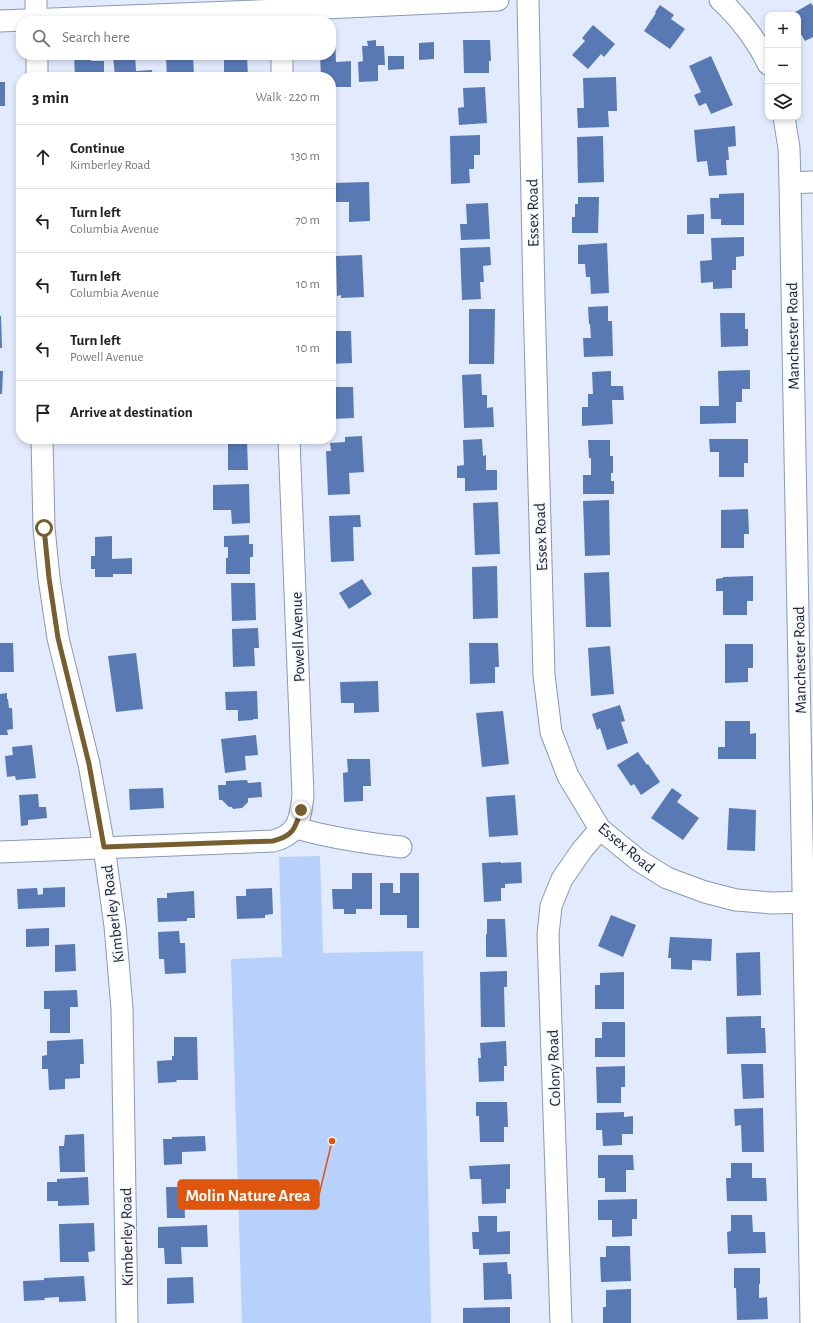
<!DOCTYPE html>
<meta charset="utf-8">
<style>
body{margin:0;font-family:"Alegreya Sans",sans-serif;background:#f6f6f6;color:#222}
.controls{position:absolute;right:12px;top:12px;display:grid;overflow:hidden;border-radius:8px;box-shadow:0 2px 6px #0003}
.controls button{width:36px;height:36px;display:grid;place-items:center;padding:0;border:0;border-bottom:1px solid #e0e0e0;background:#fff;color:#222;font:20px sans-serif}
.stop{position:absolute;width:12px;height:12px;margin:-9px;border:3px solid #765e2f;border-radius:50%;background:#fff}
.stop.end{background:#765e2f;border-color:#fff;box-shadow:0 1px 4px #0008}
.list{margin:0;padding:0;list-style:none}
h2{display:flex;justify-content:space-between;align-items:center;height:52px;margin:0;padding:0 16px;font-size:17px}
h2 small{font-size:13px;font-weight:400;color:#767676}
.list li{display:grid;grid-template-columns:26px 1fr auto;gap:12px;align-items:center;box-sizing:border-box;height:64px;padding:0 16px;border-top:1px solid #e0e0e0}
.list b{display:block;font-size:15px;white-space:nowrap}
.list p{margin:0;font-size:13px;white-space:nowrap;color:#767676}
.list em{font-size:13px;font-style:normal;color:#767676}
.icon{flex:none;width:22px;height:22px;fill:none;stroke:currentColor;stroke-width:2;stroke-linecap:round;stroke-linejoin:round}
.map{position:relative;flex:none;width:813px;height:1323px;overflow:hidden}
.search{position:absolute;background:#fff;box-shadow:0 2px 6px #0003;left:16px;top:16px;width:320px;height:44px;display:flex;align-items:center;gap:10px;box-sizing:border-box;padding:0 14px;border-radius:16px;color:#767676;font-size:15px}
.panel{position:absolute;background:#fff;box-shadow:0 2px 6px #0003;left:16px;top:72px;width:320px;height:372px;border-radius:16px}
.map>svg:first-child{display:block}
</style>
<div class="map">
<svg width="813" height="1323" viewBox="0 0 813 1323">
<rect width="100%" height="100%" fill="#e2ebfd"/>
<path fill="#b7d0fc" d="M320,856L323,953L423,951L431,1323H242L231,959L282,957L279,857Z"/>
<g fill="#5979b4">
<path d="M811,3L813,6V37L805,41L798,29V15H790Z"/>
<path d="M660,5L674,15L671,19L685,29L670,49L644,31L656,13L655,12Z"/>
<path d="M593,25L615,44L604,57L601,54L588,69L572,55L585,41L582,38Z"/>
<path d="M331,39H335L336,62L351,61V87H331V77H321L320,55H331Z"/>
<path d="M376,40V46H384L385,65H378V81L359,82L358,62L363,61L362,46H368L367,41Z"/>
<path d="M463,40H490L491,61H489V73H464Z"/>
<path d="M434,42V59L419,60V43Z"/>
<path d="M74,55H91V61H104V77H75Z"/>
<path d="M113,55H135L136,71L152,70L153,77H115Z"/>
<path d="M224,55H247L248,77H224Z"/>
<path d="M193,56L194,75L167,77L166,58Z"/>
<path d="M388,56H404V69L388,70Z"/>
<path d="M711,56L733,105L711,114L706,103L699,106L694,95L701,92L689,66Z"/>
<path d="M616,77L617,111H608L609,127L578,128L577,108H584L583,78Z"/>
<rect x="0" y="82" width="5" height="24"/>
<path d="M485,87L487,123L459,125L458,108L464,107L463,88Z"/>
<path d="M735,126L736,146L728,147L729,160H726L727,175L709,176L707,161L697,162L694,130Z"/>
<path d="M480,135V155H474V169H469L470,183L451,184L450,136Z"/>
<path d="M603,136L604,182L578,183L577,137Z"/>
<path d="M369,182L370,221L349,222V202H331V183Z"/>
<path d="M744,193V225H721V219H711L710,198H719V194Z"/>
<path d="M578,197H599L598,233H572V217H575V204H578Z"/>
<path d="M488,203L490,239L461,240L460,224H467L466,204Z"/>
<path d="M704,214V234H687V215Z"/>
<path d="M744,237V256L736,257V270H732V288L713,289V282L701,283L700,261L712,260L711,238Z"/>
<path d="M607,243L609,293L591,294L590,277H586L585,264H578V245Z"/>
<path d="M490,247L491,265L483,266L484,282H480L481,299L462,300L460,248Z"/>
<path d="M362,255L364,297L341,298V295L337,296L336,256Z"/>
<path d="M608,306V321H612L613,356L584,357L583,338H591L590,324H589L588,307Z"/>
<path d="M469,309H495L494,364H469Z"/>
<path d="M720,313H745V329H748V346L721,347Z"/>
<path d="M0,316H1L2,348H0Z"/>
<path d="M331,331H351L352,363L331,364Z"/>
<path d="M750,370V389H742V402H736V423L700,424V406H719L718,371Z"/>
<path d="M0,371H3L2,394H0Z"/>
<path d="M611,371V386H623L624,400H612L613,424L582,426V407H588V394H593L592,372Z"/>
<path d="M481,374L482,395H487V408L493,407L494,427L464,428L462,375Z"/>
<path d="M332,387H353L354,418L332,419Z"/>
<path d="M362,436L364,472L349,473L350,494L328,495L326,451H331L330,443L345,442V437Z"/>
<path d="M482,439L483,456L486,455V470H497V490L465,491V478H457V466L464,465L463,440Z"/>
<path d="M709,439H748V463H744V477H719V452H710Z"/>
<path d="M247,440L248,470H228V441Z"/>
<path d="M588,440H610V456H613V473H611V481H614V494H583V475H591V458H589Z"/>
<path d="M249,484L250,523L232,524L231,510H213V485Z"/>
<path d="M609,500L610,555L585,556L583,501Z"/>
<path d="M498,502L500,554L475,555L473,503Z"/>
<path d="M748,509L749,534H744V548H721V510Z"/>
<path d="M360,515L361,527H353L354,561L331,562L329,516Z"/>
<path d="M249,535V544H253V557H250V574H226V558H228V547H224V536Z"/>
<path d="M112,536V559L132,558V574H113V577H95V569H91V556H95V537Z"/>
<path d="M497,566L498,618L473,619L472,567Z"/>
<path d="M609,572L611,627H586L584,573Z"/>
<path d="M753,576V601H747V615H723V591H716V579L723,578V577Z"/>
<path d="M362,579L372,594L349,609L339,593Z"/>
<path d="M231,583H255L256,620L232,621Z"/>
<path d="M258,628L259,648H254L255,666L233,667L232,629Z"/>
<path d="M0,643H13L14,672H0Z"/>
<path d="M469,643H498L499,667H495V683L470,684Z"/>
<path d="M725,644H753V668H748V682L725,683Z"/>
<path d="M610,646L614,694L591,696L588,648Z"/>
<path d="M136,653L143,709L116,712L108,656Z"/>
<path d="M378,681L379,712L354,713V703H341L340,682Z"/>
<path d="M257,691L258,719H253V720L238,721V710H226L225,692Z"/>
<path d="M7,693V699H8L9,708H12L13,729L7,730L8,735H0V694Z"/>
<path d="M620,705L625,721L621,722L628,743L607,750L600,728L597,730L592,714Z"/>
<path d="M503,711L509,764L482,767L476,713Z"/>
<path d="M725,721H750V734L756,733V759H718V747H725Z"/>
<path d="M256,735L258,755L245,756L246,770L225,773L221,739Z"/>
<path d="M32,745L36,778L16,780L15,776L7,777L5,756L13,755L12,747Z"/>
<path d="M638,752L647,765L648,764L660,782L641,795L634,784L631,786L617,765Z"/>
<path d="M347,759H370L371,786H363V801L344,802L343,773L348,772Z"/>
<path d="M247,780L248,783L261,782L262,797L248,798V802L242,808L233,809L232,807H229L222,800H219L218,785H226V781Z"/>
<path d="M163,788L164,808L130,810L129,789Z"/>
<path d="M672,788L682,795L677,802L699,818L683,840L651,818Z"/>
<path d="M38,794L39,807H46L47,818L28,820V825L21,826L19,795Z"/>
<path d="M515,795L518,835L489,837L486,797Z"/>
<path d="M729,808L756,810L755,851L727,850Z"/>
<path d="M501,862V863L521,862L522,883L505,884V888H501V901L484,902L482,863Z"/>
<path d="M352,873H372V909H356V914H344V909H333L332,889H352Z"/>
<path d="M400,873H419V928H407V915H380V883H393V893H400Z"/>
<path d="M65,887V907L18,909L17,889L37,888L38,895L43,894V888Z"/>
<path d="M272,888L273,914L265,915V918L237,919L236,896H246V889Z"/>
<path d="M194,891L195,918H187V921L158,922L157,898H167V893Z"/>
<path d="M611,915L636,925L623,957L598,946Z"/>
<path d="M487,919H505L507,957H486V934H487Z"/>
<path d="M49,928V946L26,947V929Z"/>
<path d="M179,931L180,943H185L186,973L165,974L164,959H159L158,932Z"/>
<path d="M670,937L712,939L711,961L692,960V970L671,969V958H668Z"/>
<path d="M75,944L76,971L55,972V945Z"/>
<path d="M760,952L761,995L737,996L736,953Z"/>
<path d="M507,971V987H504L505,1027H481L480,972Z"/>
<path d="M624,972V1009H595V985H600V973Z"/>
<path d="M77,990L78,1007H70V1033H50V1009H44V991Z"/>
<path d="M761,1016V1028H765L766,1053L727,1054L726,1017Z"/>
<path d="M602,1022H625V1057H595V1038H602Z"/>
<path d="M174,1037H197L198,1080H176L177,1082L158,1083L157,1061L172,1060V1056H174Z"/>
<path d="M83,1039L84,1064H80V1078L65,1079V1089L49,1090L48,1069H42V1056L47,1055V1041Z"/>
<path d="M506,1041L507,1066H504V1081L479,1082L478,1058H481L480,1043Z"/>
<path d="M741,1064H763L764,1098L743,1099Z"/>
<path d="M625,1066V1087H621V1103H597L596,1067Z"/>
<path d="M476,1102H507L508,1127H504V1142H480L479,1116H476Z"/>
<path d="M763,1108L764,1152H742L741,1125L735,1126L734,1109Z"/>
<path d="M624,1112V1117L633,1116V1134H622V1145L603,1146L602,1130H596V1113Z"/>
<path d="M84,1134L85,1172H60L59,1146H64L65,1135Z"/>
<path d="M205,1136L206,1151L182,1152V1164L164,1165L163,1139H172V1137Z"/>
<path d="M598,1155H633L634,1170H626V1192H605V1178H598Z"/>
<path d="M731,1163H752V1178H766L767,1201H727L726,1178H731Z"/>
<path d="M510,1164V1189H506V1203L482,1204L481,1179H470L469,1166Z"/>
<path d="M88,1177L89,1205L58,1206V1201H47V1182H57V1179Z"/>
<path d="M166,1187H184L185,1218H167Z"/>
<path d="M637,1199V1219H632V1236L612,1237V1220H598V1200Z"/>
<path d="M731,1215H752L753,1232H765L766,1253L728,1254L727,1232L731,1231Z"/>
<path d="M478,1216H497V1232L510,1231V1254L479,1255V1249H473L472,1232H479Z"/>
<path d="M94,1223L95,1251L88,1252L89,1262H60L59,1224Z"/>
<path d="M207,1225L208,1247H181L182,1264H165L164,1248H158V1227Z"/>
<path d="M606,1246H630L631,1281L601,1282L600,1257H606Z"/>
<path d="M507,1262L508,1274H511L512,1299L484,1300L483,1263Z"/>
<path d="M734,1268H760V1284H759V1298L767,1297L768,1319L737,1320L736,1288H734Z"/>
<path d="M84,1276L86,1301L59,1302V1297L44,1298L45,1300L24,1301L23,1281L44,1280V1278Z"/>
<path d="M193,1277L194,1303L167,1304V1278Z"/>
<path d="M631,1289V1323H603V1307H606V1290Z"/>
<path d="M510,1307V1323H463V1308Z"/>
</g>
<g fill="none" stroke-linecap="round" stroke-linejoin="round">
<defs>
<g id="minor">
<path d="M36,0V21"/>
<path d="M528,0L534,297L544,675L551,732L568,776L600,829L638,860L667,878L705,892L736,900L772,903L813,902"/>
<path d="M720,0C738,16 758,42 768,64"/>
<path d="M0,21L282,10L498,0"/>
<path d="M37,55V77"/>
<path d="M282,55V77"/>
<path d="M784,117L789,148L790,183L811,1323"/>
<path d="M790,183L813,182"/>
<path d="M42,439L44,528L49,578L58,638L89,764L104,847L115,926L122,1009L127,1323"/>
<path d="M296,828C331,838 364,843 401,847"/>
<path d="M0,852L273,841C299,834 300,819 303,796L289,439"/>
<path d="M561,1323L548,935L551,906L562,879L582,850L600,829"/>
</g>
</defs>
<use href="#minor" stroke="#8a99b3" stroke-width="23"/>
<use href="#minor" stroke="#fff" stroke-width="21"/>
</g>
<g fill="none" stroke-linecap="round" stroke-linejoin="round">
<path stroke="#765e2f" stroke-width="5" d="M44,528L49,578L58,638L89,764L104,847L273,841C293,836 295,829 301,810"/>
</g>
<g text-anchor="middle" stroke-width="3.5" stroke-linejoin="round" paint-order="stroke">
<g font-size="16" fill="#202631" stroke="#f5f8fe">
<text transform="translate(532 213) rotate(-91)" y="6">Essex Road</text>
<text transform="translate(792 336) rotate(-91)" y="6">Manchester Road</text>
<text transform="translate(540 537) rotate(-92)" y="6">Essex Road</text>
<text transform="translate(297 637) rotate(-92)" y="6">Powell Avenue</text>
<text transform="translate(799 660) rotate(-91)" y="6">Manchester Road</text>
<text transform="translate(627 847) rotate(40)" y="6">Essex Road</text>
<text transform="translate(112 914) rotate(-97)" y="6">Kimberley Road</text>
<text transform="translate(553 1068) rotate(-92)" y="6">Colony Road</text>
<text transform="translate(126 1237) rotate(-91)" y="6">Kimberley Road</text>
</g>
</g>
<path fill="none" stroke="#de560e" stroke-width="1.5" d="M332 1141L319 1195"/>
<circle fill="#de560e" stroke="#f5f8fe" stroke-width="1.5" cx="332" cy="1141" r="4"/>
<rect fill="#de560e" stroke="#de560e" stroke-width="1.5" x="178" y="1180" width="141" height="29" rx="4"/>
<g font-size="17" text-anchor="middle" font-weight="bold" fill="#fff">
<text x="248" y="1201">Molin Nature Area</text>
</g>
</svg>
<div class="controls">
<button>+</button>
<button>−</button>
<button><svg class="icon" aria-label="layers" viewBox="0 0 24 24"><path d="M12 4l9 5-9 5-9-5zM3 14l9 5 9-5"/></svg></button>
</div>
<div class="stop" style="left:44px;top:528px"></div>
<div class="stop end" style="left:301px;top:810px"></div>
<div class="search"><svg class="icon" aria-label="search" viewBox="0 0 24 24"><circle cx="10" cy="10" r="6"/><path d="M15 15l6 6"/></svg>Search here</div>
<section class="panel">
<h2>3 min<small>Walk · 220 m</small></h2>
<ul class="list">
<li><svg class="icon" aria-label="ahead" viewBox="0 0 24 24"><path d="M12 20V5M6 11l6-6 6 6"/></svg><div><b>Continue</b><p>Kimberley Road</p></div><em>130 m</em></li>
<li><svg class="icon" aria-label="left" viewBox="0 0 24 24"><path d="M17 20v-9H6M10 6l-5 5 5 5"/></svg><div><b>Turn left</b><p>Columbia Avenue</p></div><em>70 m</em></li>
<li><svg class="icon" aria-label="left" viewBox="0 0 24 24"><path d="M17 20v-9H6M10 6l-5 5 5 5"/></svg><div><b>Turn left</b><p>Columbia Avenue</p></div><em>10 m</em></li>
<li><svg class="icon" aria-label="left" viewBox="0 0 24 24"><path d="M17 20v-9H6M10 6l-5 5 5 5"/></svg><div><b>Turn left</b><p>Powell Avenue</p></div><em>10 m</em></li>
<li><svg class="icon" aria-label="arrive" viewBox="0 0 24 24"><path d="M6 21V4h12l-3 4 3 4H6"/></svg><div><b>Arrive at destination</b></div></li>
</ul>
</section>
</div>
